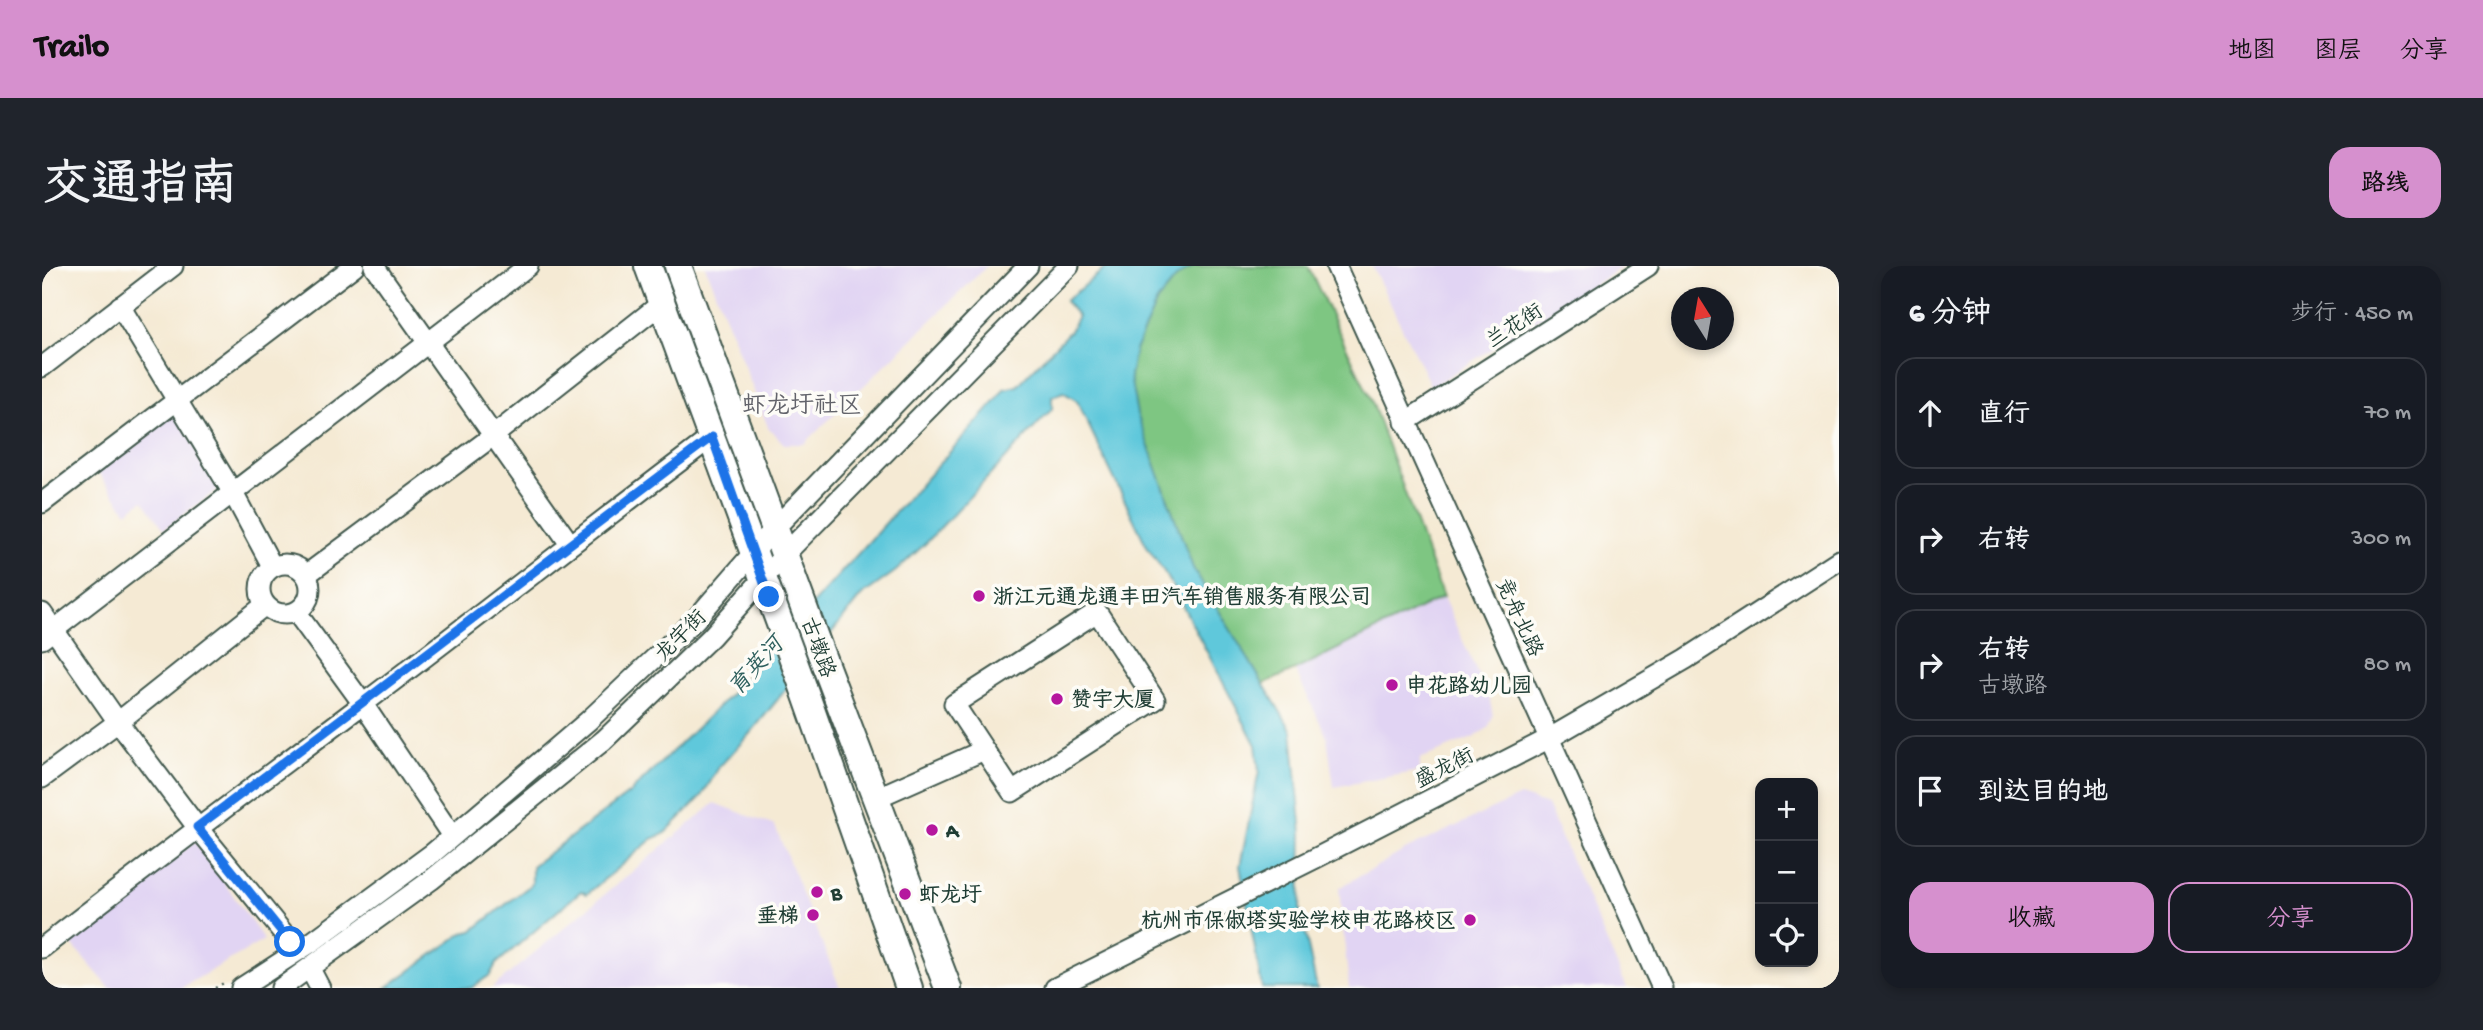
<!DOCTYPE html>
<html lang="zh">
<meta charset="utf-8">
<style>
body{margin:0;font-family:"Gochi Hand","LXGW WenKai TC",sans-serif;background:#20242c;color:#f1f3f6}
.controls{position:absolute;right:21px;bottom:21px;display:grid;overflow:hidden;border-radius:14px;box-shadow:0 4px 10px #0003}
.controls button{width:63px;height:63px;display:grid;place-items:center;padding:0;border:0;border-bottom:2px solid #363941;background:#171b24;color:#f1f3f6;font:35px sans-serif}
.compass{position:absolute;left:1629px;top:21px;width:63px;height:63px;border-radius:50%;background:#171b24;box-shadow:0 4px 10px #0003;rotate:349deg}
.stop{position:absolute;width:21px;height:21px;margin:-16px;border:5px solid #1a73e8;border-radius:50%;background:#fff}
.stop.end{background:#1a73e8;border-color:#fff;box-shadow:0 2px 7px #0008}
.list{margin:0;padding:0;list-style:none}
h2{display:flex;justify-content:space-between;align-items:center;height:91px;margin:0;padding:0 28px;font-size:30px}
h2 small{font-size:23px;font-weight:400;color:#9ea1a6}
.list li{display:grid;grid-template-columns:46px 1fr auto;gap:21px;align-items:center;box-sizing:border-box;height:112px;margin:0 14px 14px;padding:0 14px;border:2px solid #363941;border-radius:21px}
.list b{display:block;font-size:26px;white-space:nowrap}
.list p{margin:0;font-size:23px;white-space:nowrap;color:#9ea1a6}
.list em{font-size:23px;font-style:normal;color:#9ea1a6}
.actions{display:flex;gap:14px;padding:21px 28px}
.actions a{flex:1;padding:16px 0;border:2px solid #d690ce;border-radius:21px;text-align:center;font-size:24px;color:#d690ce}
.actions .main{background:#d690ce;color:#111}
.icon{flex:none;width:38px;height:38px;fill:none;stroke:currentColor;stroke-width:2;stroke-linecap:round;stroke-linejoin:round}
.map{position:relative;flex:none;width:1797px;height:722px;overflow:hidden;border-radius:21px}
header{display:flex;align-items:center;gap:42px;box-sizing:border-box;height:98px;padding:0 35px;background:#d690ce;color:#111}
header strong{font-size:33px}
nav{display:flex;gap:38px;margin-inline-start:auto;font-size:24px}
.intro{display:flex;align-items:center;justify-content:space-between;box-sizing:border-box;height:168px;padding:0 42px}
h1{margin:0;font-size:49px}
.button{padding:18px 32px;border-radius:21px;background:#d690ce;color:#111;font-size:24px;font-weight:700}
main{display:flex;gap:42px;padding:0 42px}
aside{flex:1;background:#171b24;border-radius:21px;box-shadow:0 4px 10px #0003}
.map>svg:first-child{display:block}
</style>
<header>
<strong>Trailo</strong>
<nav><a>地图</a><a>图层</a><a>分享</a></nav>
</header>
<div class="intro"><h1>交通指南</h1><a class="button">路线</a></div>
<main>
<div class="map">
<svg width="1797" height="722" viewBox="0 0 1797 722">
<rect width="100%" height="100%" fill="#fdfcf7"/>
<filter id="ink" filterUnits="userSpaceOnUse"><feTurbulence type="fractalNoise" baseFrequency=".0143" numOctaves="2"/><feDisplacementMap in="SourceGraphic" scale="14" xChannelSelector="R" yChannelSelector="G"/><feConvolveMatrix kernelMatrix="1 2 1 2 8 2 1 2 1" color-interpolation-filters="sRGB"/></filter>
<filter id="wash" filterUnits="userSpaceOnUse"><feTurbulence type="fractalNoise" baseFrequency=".00686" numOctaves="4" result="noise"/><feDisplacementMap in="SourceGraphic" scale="28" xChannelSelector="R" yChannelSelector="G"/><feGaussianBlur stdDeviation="1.57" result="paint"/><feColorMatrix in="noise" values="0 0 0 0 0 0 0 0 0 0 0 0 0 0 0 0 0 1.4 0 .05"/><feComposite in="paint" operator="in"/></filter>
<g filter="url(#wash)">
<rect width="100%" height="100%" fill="#f5ead4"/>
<g fill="#e1d4f3">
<path d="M663,0H945L762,178H742L726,161Z"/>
<path d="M1330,0H1582L1389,121Z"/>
<path d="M134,144L179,221L122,263L101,234L85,246L55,205Z"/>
<path d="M1401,331L1448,435L1451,450L1446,462L1431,472L1378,493V505L1292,521L1285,471L1253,404Z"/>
<path d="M1478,530L1505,539L1585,722H1307L1297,622L1365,583Z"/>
<path d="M673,537L733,560L798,722H450Z"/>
<path d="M153,575L222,674L139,722H68L26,674Z"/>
</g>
<path fill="#7ec682" stroke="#4e825b" stroke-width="2" d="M1114,0H1266L1330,136L1401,331L1253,404L1203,426L1041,75Z"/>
<path fill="#5fc8db" stroke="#3f8288" stroke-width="2" d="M1066,0H1152L1135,11L1115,35L1093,84L1088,110L1095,148L1151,302L1250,465L1260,568L1258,643L1275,722H1220L1198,600L1217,505L1214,479L1125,310L1105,281L1035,135L1021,126L1010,131V143L885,276L854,305L819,330L711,464L677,501L660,530L622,568L610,573L545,628L539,625L454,698L448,709L429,722H344L421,667L430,665L490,618V600L589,526L691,426L954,135L962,123L975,120L1028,65L1036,50L1023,35Z"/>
</g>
<g filter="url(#ink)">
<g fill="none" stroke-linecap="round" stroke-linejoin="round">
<defs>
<g id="minor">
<path d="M332,0L528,278"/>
<path d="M1294,0L1620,722"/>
<path d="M78,40L191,227L230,300"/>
<path d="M0,101L131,0"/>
<path d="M1363,156L1606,0"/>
<path d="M0,237L312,0"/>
<circle cx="243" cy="323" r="25"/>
<path d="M264,309L451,170L620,37"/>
<path d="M254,346L321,438L410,570"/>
<path d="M1055,346L1113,434L970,526L912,438Z"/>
<path d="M0,347L76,456L155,561L256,685"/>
<path d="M0,373L486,0"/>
<path d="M0,512L76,456L223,339"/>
<path d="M834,532L942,484"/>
<path d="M0,682C106,599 214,519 321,438C438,350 553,259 670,171"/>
<path d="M268,703L278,722"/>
<path d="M199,722L270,676L391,587L546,455L653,354L732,263L986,0"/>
<path d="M239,722L389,614L562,474L669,371L742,289L1027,0"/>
<path d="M1013,722L1272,593L1508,472L1644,393L1797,294"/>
</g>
<g id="major">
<path d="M606,0L758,412L867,722"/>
<path d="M636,0L779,388L906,722"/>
</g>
</defs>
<use href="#minor" stroke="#3f574c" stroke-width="23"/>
<use href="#major" stroke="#3f574c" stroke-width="30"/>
<path stroke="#3f574c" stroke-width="2.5" stroke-dasharray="2 5" stroke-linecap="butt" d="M173,722L185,715"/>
<use href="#minor" stroke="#fff" stroke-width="19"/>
<use href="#major" stroke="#fff" stroke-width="26"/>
</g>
</g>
<g fill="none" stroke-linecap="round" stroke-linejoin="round" filter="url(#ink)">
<path stroke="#1a73e8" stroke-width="9" d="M248,676L155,561C328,433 497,300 670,171L727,331"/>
</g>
<g fill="#b5179e" stroke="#fdfcf7" stroke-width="2.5">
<circle cx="937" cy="330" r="7"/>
<circle cx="1350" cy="419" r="7"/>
<circle cx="1015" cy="433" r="7"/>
<circle cx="890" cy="564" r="7"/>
<circle cx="775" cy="626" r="7"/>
<circle cx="863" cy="628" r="7"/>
<circle cx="771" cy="649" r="7"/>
<circle cx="1428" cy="654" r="7"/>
</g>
<g text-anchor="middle" stroke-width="7" stroke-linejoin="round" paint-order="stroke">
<g font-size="21" fill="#1f3d34" stroke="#fdfcf7">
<text transform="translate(1472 59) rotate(-33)" y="7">兰花街</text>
<text transform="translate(1478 351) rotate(65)" y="7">竞舟北路</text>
<text transform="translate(638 369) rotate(-45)" y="7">龙宇街</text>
<text transform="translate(777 381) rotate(70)" y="7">古墩路</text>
<text transform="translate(1402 501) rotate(-27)" y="7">盛龙街</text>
</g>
<g font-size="21" font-weight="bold" fill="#1f3d34" stroke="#fdfcf7" text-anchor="start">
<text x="951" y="337">浙江元通龙通丰田汽车销售服务有限公司</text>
<text x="1364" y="426">申花路幼儿园</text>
<text x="1029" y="440">赞宇大厦</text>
<text x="904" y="571">A</text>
<text x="789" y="633">B</text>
<text x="877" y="635">虾龙圩</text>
<text x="757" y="656" text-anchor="end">垂梯</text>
<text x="1414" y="661" text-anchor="end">杭州市保俶塔实验学校申花路校区</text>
</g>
<g font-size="23" font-style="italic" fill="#2f605e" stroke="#fdfcf7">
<text transform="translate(713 399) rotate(-48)" y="8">育英河</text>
</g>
<g font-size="24" fill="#63646b" stroke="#fdfcf7">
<text x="760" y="146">虾龙圩社区</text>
</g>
</g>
</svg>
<div class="controls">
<button>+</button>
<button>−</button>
<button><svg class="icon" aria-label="locate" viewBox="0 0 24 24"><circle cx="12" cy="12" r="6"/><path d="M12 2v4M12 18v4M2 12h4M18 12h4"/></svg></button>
</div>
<svg class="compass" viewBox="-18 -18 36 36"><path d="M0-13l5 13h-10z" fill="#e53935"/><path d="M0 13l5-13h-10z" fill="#9ea1a6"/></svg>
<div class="stop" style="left:248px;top:676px"></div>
<div class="stop end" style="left:727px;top:331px"></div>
</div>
<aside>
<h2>6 分钟<small>步行 · 450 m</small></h2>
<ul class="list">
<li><svg class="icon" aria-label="ahead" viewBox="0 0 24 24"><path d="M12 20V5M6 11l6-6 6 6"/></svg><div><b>直行</b></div><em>70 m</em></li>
<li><svg class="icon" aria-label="right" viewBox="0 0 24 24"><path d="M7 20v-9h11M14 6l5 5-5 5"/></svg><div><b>右转</b></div><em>300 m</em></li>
<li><svg class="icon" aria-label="right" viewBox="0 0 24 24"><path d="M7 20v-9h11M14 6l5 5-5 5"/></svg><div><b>右转</b><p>古墩路</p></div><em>80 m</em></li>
<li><svg class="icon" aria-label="arrive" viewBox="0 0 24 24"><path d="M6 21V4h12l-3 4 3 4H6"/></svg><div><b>到达目的地</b></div></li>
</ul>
<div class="actions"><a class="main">收藏</a><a>分享</a></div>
</aside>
</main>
